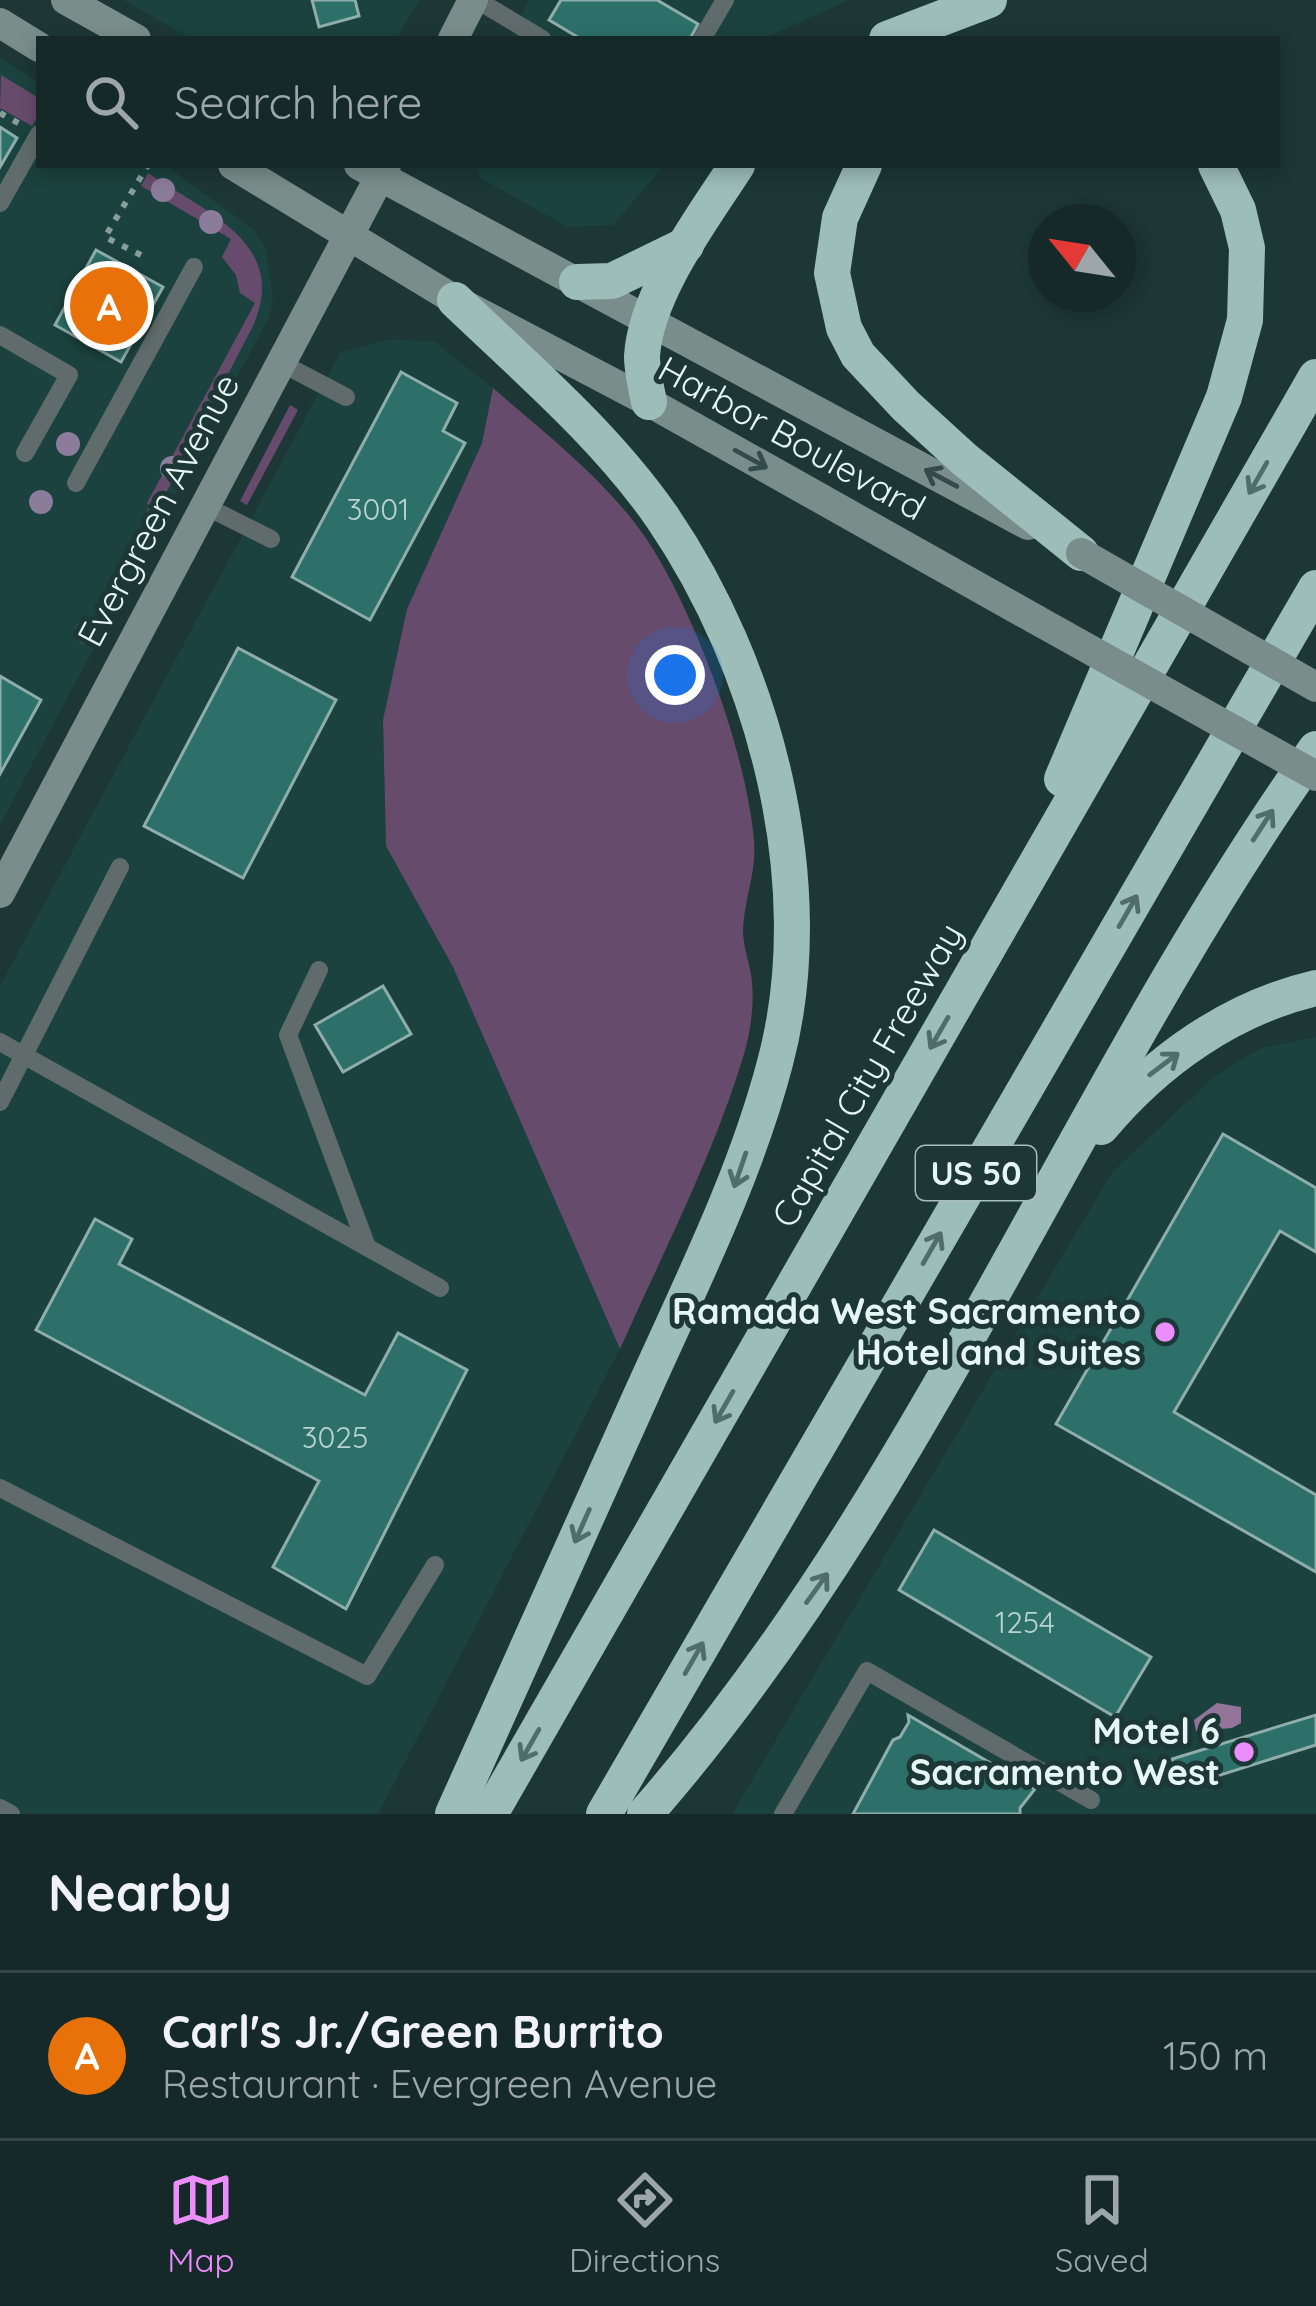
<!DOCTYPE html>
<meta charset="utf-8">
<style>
body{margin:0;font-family:Quicksand,sans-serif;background:#223534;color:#f1f3f6}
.compass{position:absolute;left:1028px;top:204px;width:108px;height:108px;border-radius:50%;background:#152928;box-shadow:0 6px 18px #0003;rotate:300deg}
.you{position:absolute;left:675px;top:675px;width:42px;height:42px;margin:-30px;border:9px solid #fff;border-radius:50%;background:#1a73e8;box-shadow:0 0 0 18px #1a73e833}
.badge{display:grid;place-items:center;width:78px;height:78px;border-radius:50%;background:#eb8dfb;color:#fff;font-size:39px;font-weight:700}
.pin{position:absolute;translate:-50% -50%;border:6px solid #fff;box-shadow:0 3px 12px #0006}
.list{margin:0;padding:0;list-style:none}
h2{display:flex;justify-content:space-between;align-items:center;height:156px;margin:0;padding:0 48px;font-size:51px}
h2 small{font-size:39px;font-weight:400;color:#9da6a8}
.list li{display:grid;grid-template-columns:78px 1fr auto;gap:36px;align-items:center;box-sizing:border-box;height:168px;padding:0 48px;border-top:3px solid #344545}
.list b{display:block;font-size:45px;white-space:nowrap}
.list p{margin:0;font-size:39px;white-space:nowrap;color:#9da6a8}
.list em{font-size:39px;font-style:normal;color:#9da6a8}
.icon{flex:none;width:66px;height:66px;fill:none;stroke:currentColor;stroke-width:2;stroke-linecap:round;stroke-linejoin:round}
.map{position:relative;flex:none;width:1316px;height:1814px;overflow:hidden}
.search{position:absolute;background:#152928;box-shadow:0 6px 18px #0003;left:36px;right:36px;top:36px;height:132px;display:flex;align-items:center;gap:30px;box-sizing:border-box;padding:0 42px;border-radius:0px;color:#9da6a8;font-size:45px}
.sheet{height:324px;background:#152928}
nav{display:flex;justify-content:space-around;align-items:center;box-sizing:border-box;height:168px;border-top:3px solid #344545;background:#152928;font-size:33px;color:#9da6a8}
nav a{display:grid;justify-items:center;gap:6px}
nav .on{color:#eb8dfb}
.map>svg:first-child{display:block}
</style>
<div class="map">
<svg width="1316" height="1814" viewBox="0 0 1316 1814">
<rect width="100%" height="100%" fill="#1c3735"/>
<g fill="#1b423e">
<path d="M123,0H419L396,39H192Z"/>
<path d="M529,0H849L763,39H510Z"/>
<path d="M0,58L39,82V165H165L255,231L266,250L273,299L268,319L0,825Z"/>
<path d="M476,165H665L613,225L568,227L480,178Z"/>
<path d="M390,339L435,342L493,388L482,443L407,609L383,720L386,846L453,967L620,1349L378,1814H0V986L340,353Z"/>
<path d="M1316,1037V1814H732L1112,1172L1214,1077L1261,1048Z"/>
</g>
<g fill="#674b6c">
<path d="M1,75L39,98V114L32,126L0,108Z"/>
<path d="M148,173C207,213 291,244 252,328L153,518L145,513L150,506L147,503L255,303L240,293L236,275L222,257L231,239L141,186Z"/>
<path d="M493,388C549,437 613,485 653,549C699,624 746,753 754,840C757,872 744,899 743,930C743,949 751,965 752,983C754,1002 751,1029 746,1047C716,1151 664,1250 620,1349L453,967L386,846L383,720L407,609L482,443Z"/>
<path d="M290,405L298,410L247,505L240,501Z"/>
</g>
<path fill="#947499" d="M1217,1703L1241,1707V1723L1232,1728L1196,1731L1194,1720Z"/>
<g fill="#2d6f69" stroke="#8faeab" stroke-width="3">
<path d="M312,0H355L359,16L319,27Z"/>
<path d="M561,0H657L698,24L690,39H581L549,20Z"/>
<path d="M0,127L17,138L0,167Z"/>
<path d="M96,250L163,287L121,362L55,325Z"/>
<path d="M401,372L457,403L443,431L465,443L370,620L292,577Z"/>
<path d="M238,648L336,700L243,878L144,826Z"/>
<path d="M0,676L41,700L0,774Z"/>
<path d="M383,986L411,1034L343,1072L315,1025Z"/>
<path d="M1223,1134L1316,1188V1252L1280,1231L1174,1412L1316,1495V1572L1056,1424Z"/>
<path d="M95,1219L132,1239L119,1264L365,1395L398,1333L467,1370L346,1609L273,1567L319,1481L36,1330Z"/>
<path d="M934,1530L1151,1657L1115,1717L899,1590Z"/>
<path d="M908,1715L1035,1789L1020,1808V1814H853L893,1740L900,1737L909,1722Z"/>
<path d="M1316,1715V1745L1182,1787L1172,1759Z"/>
</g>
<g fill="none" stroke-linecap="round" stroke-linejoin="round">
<g stroke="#899e9c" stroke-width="6" stroke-dasharray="6 9" stroke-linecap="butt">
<path d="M0,113L20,124"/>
<path d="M141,255L105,237L148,165"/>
</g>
<g stroke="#606c6b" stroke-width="18">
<path d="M477,0L542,39"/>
<path d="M702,39L725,0"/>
<path d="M0,203L39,134"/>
<path d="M0,335L69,375L25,453"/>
<path d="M281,363L346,397"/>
<path d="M76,483L194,267"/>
<path d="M205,506L271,539"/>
<path d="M319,970L288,1035L367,1247"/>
<path d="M0,1042L440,1288"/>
<path d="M0,1102L120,867"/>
<path d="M0,1488L367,1676L435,1565"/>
<path d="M0,1808L11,1814"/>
<path d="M783,1814L867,1671L1091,1800"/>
</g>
<g stroke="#798d8a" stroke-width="30">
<path d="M66,0L136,39"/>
<path d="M0,23L39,47"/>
<path d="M453,39L473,0"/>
<path d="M233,165L455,300L649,402L1035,619"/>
<path d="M359,165L1028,525"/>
<path d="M0,893L386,165"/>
</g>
<g stroke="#9dbdb9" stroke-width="36">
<path d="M887,39L989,0"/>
<path d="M864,165L840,218L832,273L844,328L858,355L906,406L964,459L1081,553"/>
<path d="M577,282L612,281L686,245"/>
<path d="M649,402C646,387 642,371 642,356C646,292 703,218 737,165"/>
<path d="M1062,779L1224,397L1245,320L1247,248L1238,210L1216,165"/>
<path d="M1101,1127C1157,1060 1231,1008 1316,988"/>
<path d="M453,1814C516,1673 580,1532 643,1391C691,1284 745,1177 775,1063C823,884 764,666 662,517C605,435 527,369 455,300"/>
<path d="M490,1814L1316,377"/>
<path d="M604,1814L1316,588"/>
<path d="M645,1814C922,1499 1074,1090 1316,749"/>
</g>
<g stroke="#798d8a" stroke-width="30">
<path d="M1081,553L1316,687"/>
<path d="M1035,619L1316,776"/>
</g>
</g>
<g fill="#8b7c9b">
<circle cx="163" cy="190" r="12"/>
<circle cx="211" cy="222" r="12"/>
<circle cx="68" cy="444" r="12"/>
<circle cx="172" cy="468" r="12"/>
<circle cx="41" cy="502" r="12"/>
<circle cx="87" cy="632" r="12"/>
</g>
<defs><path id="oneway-shaft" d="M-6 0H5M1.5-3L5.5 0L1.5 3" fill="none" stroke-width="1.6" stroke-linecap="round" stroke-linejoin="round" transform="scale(3)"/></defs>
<g stroke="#334c4a">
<use href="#oneway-shaft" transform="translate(751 459) rotate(29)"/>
<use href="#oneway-shaft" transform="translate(941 478) rotate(-152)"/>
</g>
<g stroke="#506d6a">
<use href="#oneway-shaft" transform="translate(1258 478) rotate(120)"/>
<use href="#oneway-shaft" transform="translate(1263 825) rotate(-57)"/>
<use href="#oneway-shaft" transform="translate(1128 911) rotate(-60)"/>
<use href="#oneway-shaft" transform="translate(939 1033) rotate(120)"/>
<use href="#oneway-shaft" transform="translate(1164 1064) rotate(-37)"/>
<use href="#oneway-shaft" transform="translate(740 1170) rotate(109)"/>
<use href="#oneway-shaft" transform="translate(932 1248) rotate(-60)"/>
<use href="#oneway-shaft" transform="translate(724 1407) rotate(120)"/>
<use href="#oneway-shaft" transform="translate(582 1526) rotate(114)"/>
<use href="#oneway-shaft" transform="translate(817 1588) rotate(-54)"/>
<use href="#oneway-shaft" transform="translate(694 1658) rotate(-60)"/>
<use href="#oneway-shaft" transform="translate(530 1745) rotate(120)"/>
</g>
<g fill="#eb8dfb" stroke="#1c3735" stroke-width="4.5">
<circle cx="1165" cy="1332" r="12"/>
<circle cx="1244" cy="1752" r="12"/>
</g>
<g text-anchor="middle" stroke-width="10" stroke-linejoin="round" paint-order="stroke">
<g font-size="30" fill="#b8d4d1">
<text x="378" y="520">3001</text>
<text x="335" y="1448">3025</text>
<text x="1025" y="1633">1254</text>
</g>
<rect fill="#1c3735" stroke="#a9bdbb" stroke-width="3" x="916" y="1146" width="120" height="54" rx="9"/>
<g font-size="33" font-weight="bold" fill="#e6f6f4">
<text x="976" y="1185">US 50</text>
</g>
<g font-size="36" fill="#e6f6f4" stroke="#1c3735">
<text transform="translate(792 438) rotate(29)" y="13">Harbor Boulevard</text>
<text transform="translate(158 510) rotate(-62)" y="13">Evergreen Avenue</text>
<text transform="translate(867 1075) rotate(-60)" y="13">Capital City Freeway</text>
</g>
<g font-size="36" font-weight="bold" fill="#e6f6f4" stroke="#1c3735" text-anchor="end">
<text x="1141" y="1324">Ramada West Sacramento<tspan x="1141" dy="41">Hotel and Suites</tspan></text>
<text x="1220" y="1744">Motel 6<tspan x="1220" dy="41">Sacramento West</tspan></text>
</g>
</g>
</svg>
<svg class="compass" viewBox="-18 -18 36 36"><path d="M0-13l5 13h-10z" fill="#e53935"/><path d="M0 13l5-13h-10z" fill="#9da6a8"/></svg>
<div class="you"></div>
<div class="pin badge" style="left:109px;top:306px;background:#e8710a">A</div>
<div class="search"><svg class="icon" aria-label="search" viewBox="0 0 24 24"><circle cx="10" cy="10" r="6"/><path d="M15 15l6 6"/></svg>Search here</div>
</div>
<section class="sheet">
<h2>Nearby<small></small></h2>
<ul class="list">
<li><span class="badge" style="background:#e8710a">A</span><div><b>Carl's Jr./Green Burrito</b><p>Restaurant · Evergreen Avenue</p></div><em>150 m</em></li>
</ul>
</section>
<nav>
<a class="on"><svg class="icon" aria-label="map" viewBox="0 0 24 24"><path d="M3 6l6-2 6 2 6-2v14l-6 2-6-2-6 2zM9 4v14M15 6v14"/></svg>Map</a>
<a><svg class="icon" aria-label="directions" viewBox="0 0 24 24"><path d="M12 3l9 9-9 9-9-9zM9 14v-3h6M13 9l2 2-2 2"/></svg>Directions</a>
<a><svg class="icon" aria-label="saved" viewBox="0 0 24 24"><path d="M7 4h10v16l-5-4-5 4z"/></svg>Saved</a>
</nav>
